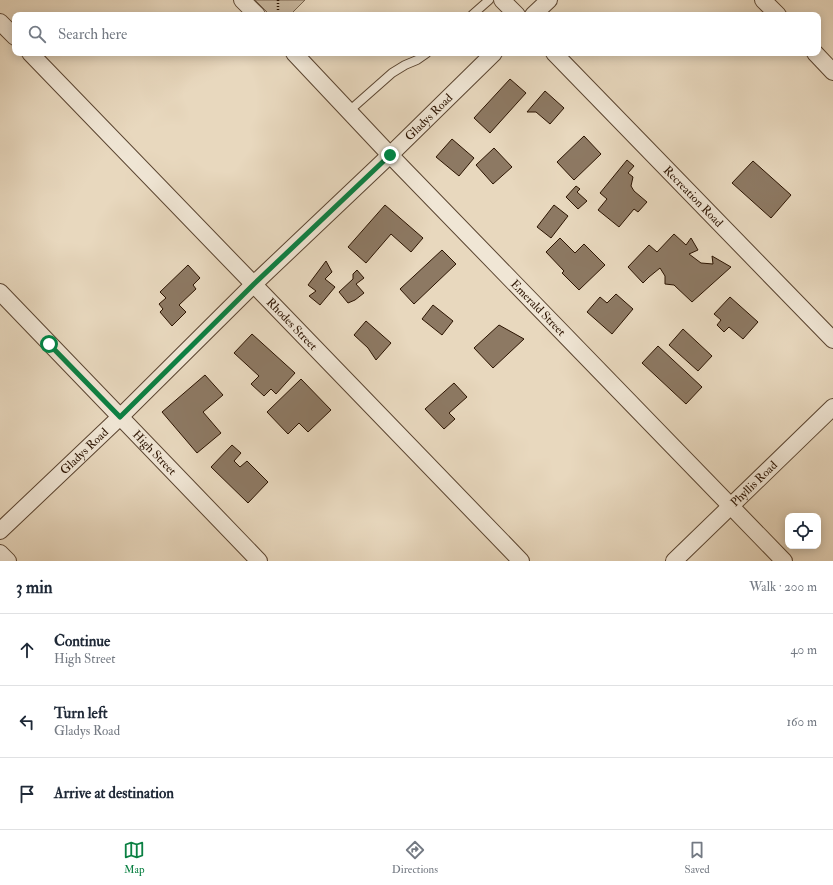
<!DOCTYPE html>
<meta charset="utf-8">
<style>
body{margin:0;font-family:"IM FELL Double Pica",serif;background:#f2f2f3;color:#1f2937}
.controls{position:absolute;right:12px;bottom:12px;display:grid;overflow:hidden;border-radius:8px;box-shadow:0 2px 10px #0003}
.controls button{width:36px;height:36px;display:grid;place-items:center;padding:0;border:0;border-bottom:1px solid #e0e1e3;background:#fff;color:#1f2937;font:20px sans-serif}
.stop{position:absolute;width:12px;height:12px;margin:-9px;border:3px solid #0b8043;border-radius:50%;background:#fff}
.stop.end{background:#0b8043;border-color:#fff;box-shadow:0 1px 4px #0008}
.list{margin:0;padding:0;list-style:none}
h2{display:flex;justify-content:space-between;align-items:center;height:52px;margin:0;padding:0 16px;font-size:17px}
h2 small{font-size:13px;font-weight:400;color:#747a83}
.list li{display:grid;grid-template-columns:26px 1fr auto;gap:12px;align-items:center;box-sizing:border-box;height:72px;padding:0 16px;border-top:1px solid #e0e1e3}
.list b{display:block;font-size:15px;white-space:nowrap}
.list p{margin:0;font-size:13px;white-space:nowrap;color:#747a83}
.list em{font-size:13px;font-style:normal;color:#747a83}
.icon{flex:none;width:22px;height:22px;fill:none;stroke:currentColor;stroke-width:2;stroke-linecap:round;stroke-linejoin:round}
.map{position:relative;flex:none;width:833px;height:561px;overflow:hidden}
.search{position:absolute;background:#fff;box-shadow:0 2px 10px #0003;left:12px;right:12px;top:12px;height:44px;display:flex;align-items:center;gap:10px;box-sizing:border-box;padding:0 14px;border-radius:8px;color:#747a83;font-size:15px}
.sheet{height:268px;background:#fff}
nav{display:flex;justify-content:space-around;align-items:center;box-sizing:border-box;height:56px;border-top:1px solid #e0e1e3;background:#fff;font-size:11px;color:#747a83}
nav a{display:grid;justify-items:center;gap:2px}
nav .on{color:#0b8043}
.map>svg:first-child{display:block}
</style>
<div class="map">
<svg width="833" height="561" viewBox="0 0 833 561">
<rect width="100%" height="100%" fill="#e8d8be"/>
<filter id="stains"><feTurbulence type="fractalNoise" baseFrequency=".005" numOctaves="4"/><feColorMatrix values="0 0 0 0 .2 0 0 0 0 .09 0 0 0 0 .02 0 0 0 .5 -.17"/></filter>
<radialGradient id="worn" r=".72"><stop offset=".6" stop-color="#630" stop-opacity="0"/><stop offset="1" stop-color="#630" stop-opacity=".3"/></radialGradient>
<path fill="#c8b79e" stroke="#7a654f" d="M255,0H305L290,15H270Z"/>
<g fill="#8d7963" stroke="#2b1300">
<path d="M510,79L526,93L490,133L474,118Z"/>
<path d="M545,91L564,108L550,124L536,112H527Z"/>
<path d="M584,136L601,154L574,180L557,162Z"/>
<path d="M452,139L474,158L459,176L436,157Z"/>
<path d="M494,148L512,167L493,184L476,165Z"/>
<path d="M627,160L634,166L628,173L633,177L631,186L634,191L647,202L638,212L634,209L619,227L598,210L607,199L600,193Z"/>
<path d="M753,161L791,195L771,218L732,183Z"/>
<path d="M576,186L580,189L577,192L587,201L578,209L566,197Z"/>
<path d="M385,205L423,238L411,252L391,234L366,263L348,247Z"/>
<path d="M554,205L568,216L551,238L537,227Z"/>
<path d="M674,234L686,245L691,238L698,250L689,254L701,263L713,264L712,256L731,267L692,302L674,285L665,284V276L660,268L649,277L643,283L628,267L649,245L657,252Z"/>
<path d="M560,238L575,253L584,244L605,265L579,290L562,273L564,271L546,252Z"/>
<path d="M442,250L456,264L414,304L400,289Z"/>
<path d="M326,261L332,272L325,279L335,287L320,305L309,296L316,291L308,285Z"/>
<path d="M188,265L200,278L193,285L196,289L179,305L186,312L172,326L160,312L163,309L159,304L166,298L160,292Z"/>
<path d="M357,270L364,278L356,284L364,293L355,300L348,303L339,292L353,279V274Z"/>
<path d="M616,294L633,309L612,334L587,312L600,297L607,303Z"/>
<path d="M730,297L758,322L743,339L729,327L724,332L717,325L721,320L714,314Z"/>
<path d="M433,305L453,321L442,335L422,319Z"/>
<path d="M366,321L391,343L376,360L368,348L354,335Z"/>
<path d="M499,325L524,339L493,368L474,348Z"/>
<path d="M683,329L712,356L698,371L669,345Z"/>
<path d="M252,334L295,373L276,394L271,389L264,396L251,384L259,376L234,353Z"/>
<path d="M658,346L702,387L686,404L642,363Z"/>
<path d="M205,375L223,395L203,412L221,433L197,453L162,412Z"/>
<path d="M301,379L331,410L308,432L299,423L288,434L267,412Z"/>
<path d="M454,383L467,397L449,413L455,419L444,429L425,409Z"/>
<path d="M232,445L241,453L234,461L240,467L247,461L268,482L248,503L211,467Z"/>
</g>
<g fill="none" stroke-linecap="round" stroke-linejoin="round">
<defs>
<g id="lane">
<path d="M472,15L489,0"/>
<path d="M349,111L392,73L405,65L417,60L427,53"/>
</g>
<g id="street">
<path d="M242,0L257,15"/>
<path d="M502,0L517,15"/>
<path d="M763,0L778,15"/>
<path d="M533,15L549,0"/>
<path d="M0,22L15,37"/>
<path id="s1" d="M30,53L521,561"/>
<path id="s2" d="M294,53L390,155L784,561"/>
<path id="s3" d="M554,53L833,340"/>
<path d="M815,53L833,72"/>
<path id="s4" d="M0,292L259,561"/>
<path id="s5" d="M0,531L120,417L254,284L390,155L494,53"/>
<path d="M0,553L8,561"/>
<path id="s6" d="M674,561L833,407"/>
</g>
</defs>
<use href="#lane" stroke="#5a4430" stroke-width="10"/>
<use href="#street" stroke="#5a4430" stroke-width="18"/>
<path stroke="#2b1300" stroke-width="2.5" stroke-dasharray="1 2" stroke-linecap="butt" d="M278,0V15"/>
<use href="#lane" stroke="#f0e6d5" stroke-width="8"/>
<use href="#street" stroke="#f0e6d5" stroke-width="16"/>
</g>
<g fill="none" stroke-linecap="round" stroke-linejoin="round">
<path stroke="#0b8043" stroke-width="5" d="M49,344L120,417L254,284L390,155"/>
</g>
<g text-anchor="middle" stroke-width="4" stroke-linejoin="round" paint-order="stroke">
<g font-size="12" fill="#2b1300" stroke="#f0e6d5">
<text dy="4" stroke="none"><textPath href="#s5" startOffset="596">Gladys Road</textPath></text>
<text dy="4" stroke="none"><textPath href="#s3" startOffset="200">Recreation Road</textPath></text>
<text dy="4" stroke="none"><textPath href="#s2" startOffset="353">Emerald Street</textPath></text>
<text dy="4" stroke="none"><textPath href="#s1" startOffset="377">Rhodes Street</textPath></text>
<text dy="4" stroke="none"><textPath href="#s5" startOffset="116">Gladys Road</textPath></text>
<text dy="4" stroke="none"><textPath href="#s4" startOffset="223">High Street</textPath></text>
<text dy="4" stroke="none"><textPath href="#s6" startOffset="111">Phyllis Road</textPath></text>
</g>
</g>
<rect width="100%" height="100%" filter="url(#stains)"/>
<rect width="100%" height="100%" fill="url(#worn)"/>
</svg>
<div class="controls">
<button><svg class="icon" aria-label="locate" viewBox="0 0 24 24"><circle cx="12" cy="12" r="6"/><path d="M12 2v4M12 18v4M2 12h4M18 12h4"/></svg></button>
</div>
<div class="stop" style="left:49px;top:344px"></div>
<div class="stop end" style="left:390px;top:155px"></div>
<div class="search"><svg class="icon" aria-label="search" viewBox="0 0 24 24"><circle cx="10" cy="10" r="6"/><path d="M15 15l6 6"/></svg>Search here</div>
</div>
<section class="sheet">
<h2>3 min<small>Walk · 200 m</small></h2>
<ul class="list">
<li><svg class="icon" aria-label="ahead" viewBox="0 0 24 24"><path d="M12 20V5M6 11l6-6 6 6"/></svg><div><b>Continue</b><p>High Street</p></div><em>40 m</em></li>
<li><svg class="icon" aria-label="left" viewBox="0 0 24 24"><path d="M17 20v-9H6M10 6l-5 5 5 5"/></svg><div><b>Turn left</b><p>Gladys Road</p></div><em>160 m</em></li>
<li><svg class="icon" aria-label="arrive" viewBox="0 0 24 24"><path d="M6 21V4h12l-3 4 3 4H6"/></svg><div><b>Arrive at destination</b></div></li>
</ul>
</section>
<nav>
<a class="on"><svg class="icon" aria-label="map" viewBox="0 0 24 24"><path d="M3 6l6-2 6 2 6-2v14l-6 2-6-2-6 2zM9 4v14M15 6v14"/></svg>Map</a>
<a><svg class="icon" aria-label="directions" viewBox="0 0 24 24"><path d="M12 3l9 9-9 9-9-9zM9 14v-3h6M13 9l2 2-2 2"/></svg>Directions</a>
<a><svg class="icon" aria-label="saved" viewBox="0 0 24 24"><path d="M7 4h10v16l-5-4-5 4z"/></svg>Saved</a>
</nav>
